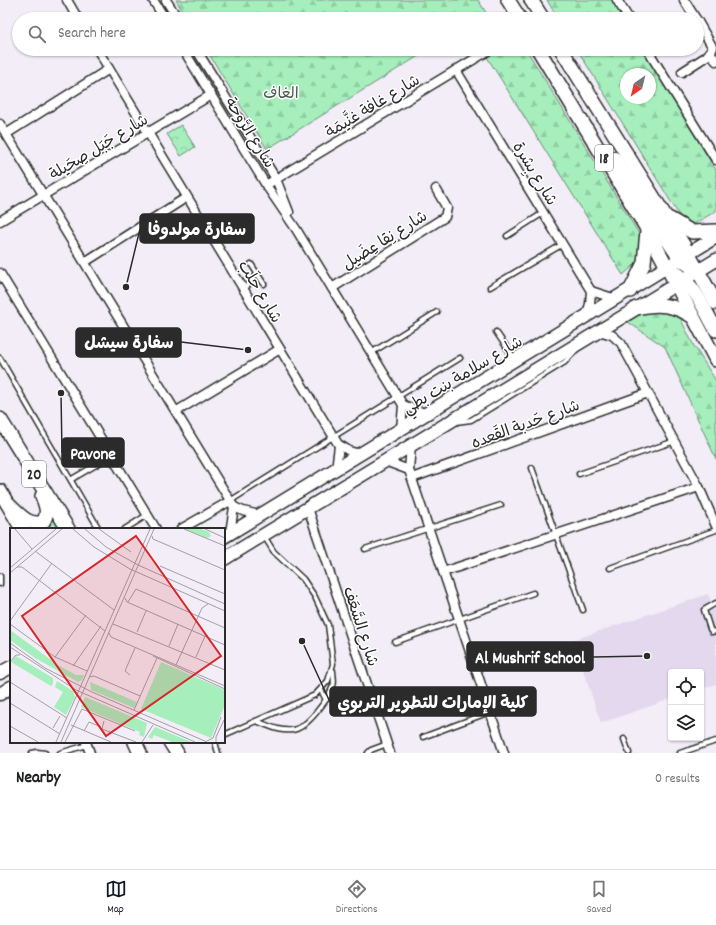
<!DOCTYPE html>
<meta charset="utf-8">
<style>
body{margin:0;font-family:Dekko,"Playpen Sans Arabic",sans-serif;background:#f6f6f6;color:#202124}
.controls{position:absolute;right:12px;bottom:12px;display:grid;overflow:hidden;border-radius:4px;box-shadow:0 1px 3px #0004}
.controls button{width:36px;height:36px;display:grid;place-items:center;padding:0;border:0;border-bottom:1px solid #e0e0e0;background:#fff;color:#202124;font:20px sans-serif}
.compass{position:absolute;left:620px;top:68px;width:36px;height:36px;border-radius:50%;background:#fff;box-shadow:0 1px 3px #0004;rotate:215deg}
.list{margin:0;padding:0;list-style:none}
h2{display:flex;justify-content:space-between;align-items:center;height:52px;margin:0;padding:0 16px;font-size:17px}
h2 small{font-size:13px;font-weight:400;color:#757577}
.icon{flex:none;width:22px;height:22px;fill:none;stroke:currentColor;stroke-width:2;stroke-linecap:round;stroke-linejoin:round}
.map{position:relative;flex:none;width:716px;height:753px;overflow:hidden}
.search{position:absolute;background:#fff;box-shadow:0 1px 3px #0004;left:12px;right:12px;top:12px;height:44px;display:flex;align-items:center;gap:10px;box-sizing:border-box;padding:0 14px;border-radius:22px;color:#757577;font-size:15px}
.sheet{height:116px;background:#fff}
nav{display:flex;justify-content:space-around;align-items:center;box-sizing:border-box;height:56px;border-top:1px solid #e0e0e0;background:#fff;font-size:11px;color:#757577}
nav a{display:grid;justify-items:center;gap:2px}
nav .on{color:#111827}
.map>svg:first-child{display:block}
</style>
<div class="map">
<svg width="716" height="753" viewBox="0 0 716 753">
<defs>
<pattern id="forest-firs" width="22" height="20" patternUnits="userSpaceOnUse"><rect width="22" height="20" fill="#a6efbd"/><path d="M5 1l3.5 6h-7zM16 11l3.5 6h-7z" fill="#8fcda3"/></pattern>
<pattern id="park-crowns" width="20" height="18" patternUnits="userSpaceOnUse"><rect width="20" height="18" fill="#a6efbd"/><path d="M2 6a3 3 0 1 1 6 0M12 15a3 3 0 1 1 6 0" fill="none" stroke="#8fcda3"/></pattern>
</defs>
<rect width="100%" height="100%" fill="#f2edf7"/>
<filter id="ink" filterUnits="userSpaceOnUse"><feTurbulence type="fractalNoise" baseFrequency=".025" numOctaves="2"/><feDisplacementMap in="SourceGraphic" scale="8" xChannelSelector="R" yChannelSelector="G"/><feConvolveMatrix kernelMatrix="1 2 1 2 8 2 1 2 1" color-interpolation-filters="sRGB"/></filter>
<g filter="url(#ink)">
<path fill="#e3d8ed" d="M708,594L716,617V684L701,689V672H671V699L601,723L573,640Z"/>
<path fill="#a6efbd" stroke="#688d74" d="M53,516L60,529H35Z"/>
<g fill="url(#forest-firs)" stroke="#688d74" fill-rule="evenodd">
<path d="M176,0H478L487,14L479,19H187Z"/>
<path d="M547,0H612L624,19H558Z"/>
<path d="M206,49H430L267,149Z"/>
<path d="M497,49H526L644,242L640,260L623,275L487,57Z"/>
<path d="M577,49H642L716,170V211L687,228ZM626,74H650V98H626Z"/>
<path d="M649,309L676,310L694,346L716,381V459L665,347L628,322Z"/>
</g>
<path fill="url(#park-crowns)" stroke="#688d74" d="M181,125L195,147L181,156L167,134Z"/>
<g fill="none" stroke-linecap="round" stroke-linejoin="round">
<defs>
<g id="lane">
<path d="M507,236L543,213"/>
<path d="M251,264L264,284"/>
<path d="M490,287L563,244"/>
<path d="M244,290L257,274"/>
<path d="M496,332L514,358"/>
<path d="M371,353L437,312"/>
<path d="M0,358L99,529"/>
<path d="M456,422L471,420L565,362L576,350"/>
<path d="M532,468L583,610"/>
<path d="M579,474L675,441"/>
<path d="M72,479L113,455"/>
<path d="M230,501L460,358"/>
<path d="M125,529L147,515"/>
<path d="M365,549L501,505"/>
<path d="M610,568L716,530"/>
<path d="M0,576V584"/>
<path d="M716,603L704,610L710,629L712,632L716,631"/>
<path d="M395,642L533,593"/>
<path d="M321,690L326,700"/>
<path d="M256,721C267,725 280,732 292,730C307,729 328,699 333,686C335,682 333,675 333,671"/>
<path d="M224,735L315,695L328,681L333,664L328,625L315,597L303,579L274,552L264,536"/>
<path d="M423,737L490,712"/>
<path d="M624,739L629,753"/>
<path d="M215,742L218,753"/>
<path d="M32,753L37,752L45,753"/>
<path d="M60,753L87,745"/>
<path d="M368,753L371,750L387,744"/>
<path d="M680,753L716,741"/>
</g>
<g id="street">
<path d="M67,0L78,19"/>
<path d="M153,0L165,19"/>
<path d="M166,0L178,19"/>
<path d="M617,0L629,19"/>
<path d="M684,0L696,19"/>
<path d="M97,49L338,444L349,451L360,454"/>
<path d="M183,49L266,185L296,229L403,405L401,430"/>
<path d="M196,49L276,179L289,212"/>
<path d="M647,49L716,160"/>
<path d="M710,52L716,61"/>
<path d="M456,70L591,291L590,304L586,317"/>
<path d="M682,72L707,56L713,48L697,20"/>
<path d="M0,124L234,507L230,533"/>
<path d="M6,134L109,69"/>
<path d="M266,185L491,49"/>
<path d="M0,221L211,95"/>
<path d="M85,262L187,197"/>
<path d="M0,273L156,529"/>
<path d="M332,288L445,217L447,208L436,189"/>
<path d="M591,291L616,299"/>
<path d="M599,331L612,335L621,343L699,487L716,526"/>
<path d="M403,405L427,414"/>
<path d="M177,411L280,349"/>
<path d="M411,445L409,470L504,753"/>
<path d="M385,461L409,470"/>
<path d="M336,469L339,446"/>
<path d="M412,478L648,393"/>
<path d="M234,507L243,511L259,515"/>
<path d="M308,508L390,753"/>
<path d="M181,529L230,501"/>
<path d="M443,572L699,487"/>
<path d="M86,742L90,753"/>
</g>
<g id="secondary">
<path d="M224,537L716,237"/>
<path d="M224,559L716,260"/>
<path d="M0,673L11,667"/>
<path d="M0,694L11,687"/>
</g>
<g id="primary">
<path d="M508,0L520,19"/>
<path d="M531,0L543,19"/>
<path d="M538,49L647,229L716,360"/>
<path d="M561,49L684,246L716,303"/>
<path d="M614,158L680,259L696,270"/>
<path d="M670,219L692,232L716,231"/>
<path d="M667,268C693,278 703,308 716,330"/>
<path d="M630,291L644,263L647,231"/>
<path d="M636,308C658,303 674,304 693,317"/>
<path d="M0,419L68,529"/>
<path d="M0,491L22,529"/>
<path d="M7,503C18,513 28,527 43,522C49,513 46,506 42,496"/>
<path d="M135,742L140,753"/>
<path d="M170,742L177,753"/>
</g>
</defs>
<use href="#lane" stroke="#2b2b2b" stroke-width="7"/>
<use href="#street" stroke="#2b2b2b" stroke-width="11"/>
<use href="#secondary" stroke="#2b2b2b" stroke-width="15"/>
<use href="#primary" stroke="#2b2b2b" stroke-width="16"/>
<use href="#lane" stroke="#fff" stroke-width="4"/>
<use href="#street" stroke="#fff" stroke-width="8"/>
<use href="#secondary" stroke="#fff" stroke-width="12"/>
<use href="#primary" stroke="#fff" stroke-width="13"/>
</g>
</g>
<g text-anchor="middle" stroke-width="3" stroke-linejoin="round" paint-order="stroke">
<g fill="#fff" stroke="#6b6b6b" stroke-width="1">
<rect x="595" y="145" width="18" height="26" rx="3"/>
<rect x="22" y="461" width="24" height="26" rx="3"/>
</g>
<g font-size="15" font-weight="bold" fill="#2b2b2b">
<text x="604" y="163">18</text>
<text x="34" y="479">20</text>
</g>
<g font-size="16" fill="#4a5c50" stroke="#fff">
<text x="281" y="98">الغاف</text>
</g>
<g font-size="16" fill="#2b2b2b" stroke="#fff">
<text transform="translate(372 105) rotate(-31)" y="6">شارع غافة غنَّيمَة</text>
<text transform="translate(251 132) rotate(58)" y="6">شارع الرَّوحة</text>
<text transform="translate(98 146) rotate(-31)" y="6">شارع جَبَل صِحَيلة</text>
<text transform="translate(536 173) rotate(59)" y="6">شارع بِشرة</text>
<text transform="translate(384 239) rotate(-32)" y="6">شارع نِقا عِضَيل</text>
<text transform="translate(261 291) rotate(59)" y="6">شارع حلَب</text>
<text transform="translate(462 374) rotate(-31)" y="6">شارع سلامة بنت بطي</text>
<text transform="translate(525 423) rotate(-20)" y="6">شارع حَدبة القَعده</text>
<text transform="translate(362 626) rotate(72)" y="6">شارع السَّعَف</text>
</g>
</g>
<g transform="translate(10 528)">
<rect width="215" height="215" fill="#f2edf7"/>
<path d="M0,102L48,137L66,147H74L72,152L68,154L25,130L0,112ZM6,128L43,150V156L41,158L1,134ZM151,134L215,162V177L201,210L131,181ZM47,153L63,163L65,169L56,187L44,179L53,164L45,159ZM80,154L127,174L124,180L81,162ZM75,169L137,195L134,209L129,207L130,204L71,179ZM145,199L181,214H162L144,207L142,211L138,209Z" fill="#a6efbd"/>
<path d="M175,1H191L199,4L201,8L197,10Z" fill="#a6efbd"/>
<path fill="none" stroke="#a29fa5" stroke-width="1" d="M5,1L22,21M63,1L84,19L120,41L215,83M75,1L96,19L128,37L215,76M89,1L121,24M174,1L215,18M195,1L215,10M142,8L143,11L215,42M25,23L104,82M150,38L215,66M7,39H12L95,103M0,40L46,1M0,45L52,1M115,70L117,74L215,117M118,74L126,61L215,100M0,93L42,35M0,96L45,129L77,143M103,96L215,142M127,104L136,83M99,105L101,109L215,158M0,115L35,140L82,164L197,214M159,118L168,96M0,119L66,162L185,214M143,128L215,161M45,129L76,87M186,129L195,108M0,134L6,127H10M166,137L192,80L198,76M63,138L91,98M120,147L115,143L125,120M79,149L84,148L130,168M0,154L57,190M0,175L50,206M124,182L147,130M94,193L92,201L126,214M61,197L101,214M0,198L28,214M43,200L50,188M74,203L79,194L91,199M197,213L203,210L211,189M46,214L140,1M51,214L144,1M55,214L72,181L125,203M132,214L143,197M206,214V209L214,192"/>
<path fill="#d62828" fill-opacity="0.15" stroke="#d62828" stroke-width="2" d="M126,8L211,128L96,208L12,88Z"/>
<rect width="215" height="215" fill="none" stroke="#2b2b2b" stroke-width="2"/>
</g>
<path fill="none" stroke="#2b2b2b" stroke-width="1.5" d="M126 287L140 229M248 350L181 342M61 393L62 453M647 656L593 657M302 641L330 702"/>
<g fill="#2b2b2b" stroke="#fff" stroke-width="1.5">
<circle cx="126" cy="287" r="4"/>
<circle cx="248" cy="350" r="4"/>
<circle cx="61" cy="393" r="4"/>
<circle cx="647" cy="656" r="4"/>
<circle cx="302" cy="641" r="4"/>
</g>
<g fill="#2b2b2b" stroke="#2b2b2b" stroke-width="1.5">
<rect x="140" y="214" width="114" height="29" rx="4"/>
<rect x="76" y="328" width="105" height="29" rx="4"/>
<rect x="62" y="438" width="62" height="29" rx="4"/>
<rect x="467" y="642" width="126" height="29" rx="4"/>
<rect x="330" y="687" width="206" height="29" rx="4"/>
</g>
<g font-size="17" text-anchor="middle" font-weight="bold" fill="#fff">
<text x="197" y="235">سفارة مولدوفا</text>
<text x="129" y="348">سفارة سيشل</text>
<text x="93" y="459">Pavone</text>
<text x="530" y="663">Al Mushrif School</text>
<text x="433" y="708">كلية الإمارات للتطوير التربوي</text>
</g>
</svg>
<div class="controls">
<button><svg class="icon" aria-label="locate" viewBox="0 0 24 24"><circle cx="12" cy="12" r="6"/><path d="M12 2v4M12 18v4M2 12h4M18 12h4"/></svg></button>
<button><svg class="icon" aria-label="layers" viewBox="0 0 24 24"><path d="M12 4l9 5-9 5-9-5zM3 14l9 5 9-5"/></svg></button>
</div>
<svg class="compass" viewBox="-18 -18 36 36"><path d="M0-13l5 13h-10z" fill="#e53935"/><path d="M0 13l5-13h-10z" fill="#757577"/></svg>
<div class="search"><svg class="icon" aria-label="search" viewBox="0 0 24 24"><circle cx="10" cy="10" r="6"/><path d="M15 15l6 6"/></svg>Search here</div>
</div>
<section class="sheet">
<h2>Nearby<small>0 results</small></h2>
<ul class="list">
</ul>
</section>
<nav>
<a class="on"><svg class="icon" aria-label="map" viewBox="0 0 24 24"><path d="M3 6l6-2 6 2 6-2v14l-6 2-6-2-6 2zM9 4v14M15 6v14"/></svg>Map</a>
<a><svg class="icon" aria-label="directions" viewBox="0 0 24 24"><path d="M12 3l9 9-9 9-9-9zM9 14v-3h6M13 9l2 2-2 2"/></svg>Directions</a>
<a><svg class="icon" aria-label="saved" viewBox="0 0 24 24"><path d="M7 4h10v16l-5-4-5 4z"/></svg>Saved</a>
</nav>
